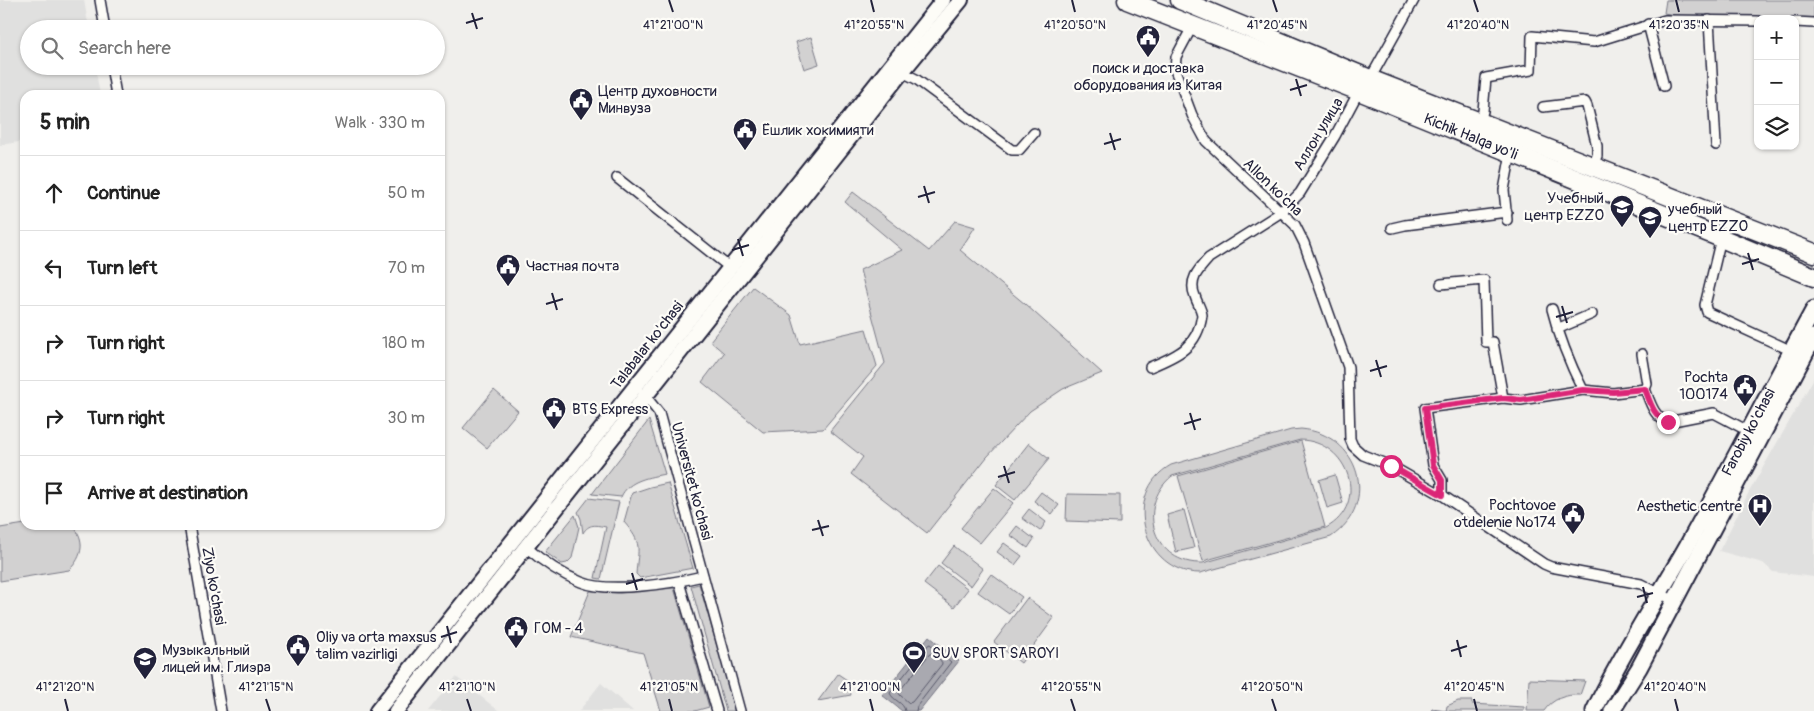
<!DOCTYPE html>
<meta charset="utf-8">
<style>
body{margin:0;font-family:Pangolin,sans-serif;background:#f2f2f2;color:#222}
.controls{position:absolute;right:15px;top:15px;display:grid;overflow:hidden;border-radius:10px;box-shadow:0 1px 4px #0004}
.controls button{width:45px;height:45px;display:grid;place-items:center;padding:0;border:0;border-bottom:1px solid #e0e0e0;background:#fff;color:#222;font:25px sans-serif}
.stop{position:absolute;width:15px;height:15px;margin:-11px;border:4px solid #db2777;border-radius:50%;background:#fff}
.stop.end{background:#db2777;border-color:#fff;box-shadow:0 1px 5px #0008}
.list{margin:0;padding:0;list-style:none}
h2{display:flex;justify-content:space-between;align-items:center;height:65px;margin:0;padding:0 20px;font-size:21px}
h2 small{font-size:16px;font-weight:400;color:#767676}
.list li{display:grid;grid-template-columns:32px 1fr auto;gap:15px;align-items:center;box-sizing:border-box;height:75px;padding:0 20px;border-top:1px solid #e0e0e0}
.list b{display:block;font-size:19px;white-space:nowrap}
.list em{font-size:16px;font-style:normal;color:#767676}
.icon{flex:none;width:28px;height:28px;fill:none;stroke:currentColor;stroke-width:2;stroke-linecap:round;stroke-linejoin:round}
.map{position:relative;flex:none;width:1814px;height:711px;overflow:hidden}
.search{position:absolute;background:#fff;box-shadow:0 1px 4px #0004;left:20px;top:20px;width:425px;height:55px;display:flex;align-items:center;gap:12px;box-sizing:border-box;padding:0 18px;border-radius:28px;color:#767676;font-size:19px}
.panel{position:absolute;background:#fff;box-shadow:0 1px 4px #0004;left:20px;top:90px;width:425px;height:440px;border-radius:15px}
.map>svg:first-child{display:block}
</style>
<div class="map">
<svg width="1814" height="711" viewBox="0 0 1814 711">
<rect width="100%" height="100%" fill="#f0efec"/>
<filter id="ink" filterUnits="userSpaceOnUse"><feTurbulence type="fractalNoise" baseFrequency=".02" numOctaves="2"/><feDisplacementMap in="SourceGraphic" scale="10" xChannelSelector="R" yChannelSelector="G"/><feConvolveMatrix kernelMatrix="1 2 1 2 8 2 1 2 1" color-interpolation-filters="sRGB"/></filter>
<g filter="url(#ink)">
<g fill="#e0e0df">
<path d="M0,0H84L89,29H29V66H95L100,95H25V141L0,145Z"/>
<path d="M1814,378V577L1773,572L1763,563L1719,551L1749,492Z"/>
<path d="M456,677L499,711H428Z"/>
<path d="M601,683L633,711H579Z"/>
</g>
<g fill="#d2d1d1" stroke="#7a7a86" fill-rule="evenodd">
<path d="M1666,0H1814V18H1726L1685,17L1664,13Z"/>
<path d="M811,37L819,64L804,69L796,42Z"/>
<path d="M1254,37L1814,262V268L1252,42Z"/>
<path d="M853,192L929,251L955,221L975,227L960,250L1025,304L1102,373L1063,389L1030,411L987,457L927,533L851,474L863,457L830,431L885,363L860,270L902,250L845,202Z"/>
<path d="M753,287L791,315L800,344L866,329L877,366L823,429L763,432L702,382L724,353L710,341Z"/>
<path d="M494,390L518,411L487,448L463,428Z"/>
<path d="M649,420L665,474C650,477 628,480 621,497L592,494Z"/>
<path d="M1301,429C1359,434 1381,503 1331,537L1200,573C1143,573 1121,493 1171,465L1291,430ZM1300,440C1349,441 1370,504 1326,528L1203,563C1154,565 1135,507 1172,476Z"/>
<path d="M1301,441L1325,527L1203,561L1178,476Z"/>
<path d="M1029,443L1049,459L1015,500L996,485Z"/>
<path d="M1335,475L1343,503L1327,508L1319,480Z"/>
<path d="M668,483L693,568L640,578L636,574C638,547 643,544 624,522L632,493L650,487Z"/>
<path d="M994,488L1013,503L980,543L961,528Z"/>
<path d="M1041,492L1059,505L1052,514L1034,501Z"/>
<path d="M1067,494L1120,495V523L1066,521Z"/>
<path d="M589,498L619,502L601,579L595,578L606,527C596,525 589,523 583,533L581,519L578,512Z"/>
<path d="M1029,509L1046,522L1040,531L1022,518Z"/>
<path d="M1184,510L1194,548L1176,552L1167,515Z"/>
<path d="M575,515L579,527L572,558L567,563L562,564L545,552Z"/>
<path d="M25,524L72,525C86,539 83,557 69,570L0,581V528Z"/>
<path d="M1017,526L1034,539L1028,548L1010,535Z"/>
<path d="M1004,543L1022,556L1015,565L997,552Z"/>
<path d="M954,546L983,569L971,586L941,563Z"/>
<path d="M938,566L968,589L954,607L924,584Z"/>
<path d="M991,574L1022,597L1009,614L978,592Z"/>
<path d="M699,584L736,711H726L691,586Z"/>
<path d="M674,588L709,707L695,711H661L643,653L571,637L590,591L620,593Z"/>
<path d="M1027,598L1054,618L1021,663L994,642Z"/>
<path d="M838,674L847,680L851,695L818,701Z"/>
<path d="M1529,679L1585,681L1580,695C1566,694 1552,699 1544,711H1527Z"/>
<path d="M1458,701H1472V704L1524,707V711H1431L1432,709L1446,711L1447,706Z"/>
</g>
<path fill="#a9a9b0" stroke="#737381" d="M929,636L959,661L919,711H902L882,695Z"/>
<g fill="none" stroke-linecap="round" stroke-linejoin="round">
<g stroke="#58586a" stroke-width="1">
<path d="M930,654C934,654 942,660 942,664L912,702L909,703L900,695L899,692Z"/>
<path d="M905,711C904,702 893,701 890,693L928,645L930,644L951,662L917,706L916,711"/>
</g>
<defs>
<g id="street">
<path d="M100,0L105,29"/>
<path d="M1709,20L1716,145"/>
<path d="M1795,22L1814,23"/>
<path d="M1648,24L1664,86"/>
<path d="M1192,27L1176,57L1175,70L1192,115L1206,141L1295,225L1304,243L1348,367L1350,439L1353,446L1363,455L1391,466L1442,495L1544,564L1551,567L1641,584L1675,601"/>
<path d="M111,66L116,95"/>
<path d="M902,72L916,79L1012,150H1019L1034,133"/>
<path d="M1370,79L1414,0"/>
<path d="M1543,107L1585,102L1587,106L1597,146V156L1592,167"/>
<path d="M1480,123L1483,111L1486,78L1531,70L1532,36L1594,42L1665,20L1758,21"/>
<path d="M617,178L729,267"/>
<path d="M1507,220L1504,190L1511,153"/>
<path d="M1392,228L1405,225L1507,212"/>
<path d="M1721,238L1705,305L1707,312L1792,351"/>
<path d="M1441,284L1484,280L1486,342H1493L1503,398"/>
<path d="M1552,309C1559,337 1570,364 1583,390"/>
<path d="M1557,329L1592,314"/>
<path d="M1642,354L1647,384L1645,389C1650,402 1654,418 1668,422L1714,413L1750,432"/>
<path d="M1150,367C1177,356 1198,347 1202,315C1201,308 1197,303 1195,296C1188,280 1199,269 1209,258L1280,213L1300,193L1335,136L1359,91"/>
<path d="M643,393L659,413L740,711"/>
<path d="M1442,495V480L1433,465L1425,408L1503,398L1521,400L1583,390L1613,393L1645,389"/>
<path d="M189,525L221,711"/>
<path d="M526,547C542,561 561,574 581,582C610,594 673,583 703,576"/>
<path d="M679,582L717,711"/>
</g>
<g id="secondary">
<path d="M377,711L943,0"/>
<path d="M396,711L902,72L961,0"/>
</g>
<g id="primary">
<path id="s1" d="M1594,711C1621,654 1656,601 1687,546C1730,468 1771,388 1814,309"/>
<path d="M1612,711L1639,668L1814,337"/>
</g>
<g id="highway">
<path id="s2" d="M1127,0L1359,91L1721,238L1814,277"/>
<path d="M1180,0L1370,79L1814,253"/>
</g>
</defs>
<use href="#street" stroke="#22223b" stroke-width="12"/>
<use href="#secondary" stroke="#22223b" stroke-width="18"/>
<use href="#primary" stroke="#22223b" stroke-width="19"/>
<use href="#highway" stroke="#22223b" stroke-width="21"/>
<use href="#street" stroke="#fdfcf7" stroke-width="9"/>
<use href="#secondary" stroke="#fdfcf7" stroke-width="14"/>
<use href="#primary" stroke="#fdfcf7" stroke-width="15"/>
<use href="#highway" stroke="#fdfcf7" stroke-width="18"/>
</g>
</g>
<g fill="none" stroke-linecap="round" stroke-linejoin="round" filter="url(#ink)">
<path stroke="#db2777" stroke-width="6" d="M1391,466L1442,495V480L1433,465L1425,408L1503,398L1521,400L1583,390L1613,392L1645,389C1650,402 1654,418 1668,422"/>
</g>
<path fill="none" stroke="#22223b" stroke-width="2" d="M669,0L673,12M871,0L874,12M1072,0L1075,12M1273,0L1277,12M1474,0L1478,12M1676,0L1679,12M472,13L477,29M466,23L483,18M1296,79L1301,96M1290,90L1307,85M1110,133L1115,150M1104,144L1121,139M924,186L929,203M918,197L935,192M738,239L743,256M732,250L749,245M1748,253L1753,270M1742,264L1759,259M552,293L557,310M546,304L563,299M1562,306L1567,323M1556,317L1573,312M1376,360L1381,377M1370,371L1387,366M1190,413L1195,430M1184,424L1201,419M1004,466L1009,483M998,477L1015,472M818,520L823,536M812,530L829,526M632,573L637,590M626,584L643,579M1643,587L1647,603M1637,597L1653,593M447,626L451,643M441,637L457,632M1457,640L1461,657M1451,651L1467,646M65,699L68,711M266,699L270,711M467,699L471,711M669,699L672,711M870,699L873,711M1071,699L1075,711M1272,699L1276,711M1474,699L1477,711M1675,699L1678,711"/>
<defs>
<symbol id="civic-pin" viewBox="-11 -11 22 30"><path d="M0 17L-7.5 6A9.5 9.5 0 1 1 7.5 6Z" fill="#22223b" stroke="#fdfcf7"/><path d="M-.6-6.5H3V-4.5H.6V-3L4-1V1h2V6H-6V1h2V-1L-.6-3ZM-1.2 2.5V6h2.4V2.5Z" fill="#fff"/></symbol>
<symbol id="school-pin" viewBox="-11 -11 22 30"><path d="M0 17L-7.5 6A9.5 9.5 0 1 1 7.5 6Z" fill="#22223b" stroke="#fdfcf7"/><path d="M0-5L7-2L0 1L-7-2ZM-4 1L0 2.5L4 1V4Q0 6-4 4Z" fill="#fff"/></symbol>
<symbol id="hospital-pin" viewBox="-11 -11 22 30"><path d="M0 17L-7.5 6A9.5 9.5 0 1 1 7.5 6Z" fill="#22223b" stroke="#fdfcf7"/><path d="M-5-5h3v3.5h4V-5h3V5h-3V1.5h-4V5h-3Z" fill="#fff"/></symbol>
<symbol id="stadium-pin" viewBox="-11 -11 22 30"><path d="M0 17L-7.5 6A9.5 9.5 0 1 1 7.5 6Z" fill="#22223b" stroke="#fdfcf7"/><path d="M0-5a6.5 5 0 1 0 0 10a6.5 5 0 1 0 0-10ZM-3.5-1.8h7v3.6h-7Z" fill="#fff"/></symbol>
<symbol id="university-pin" viewBox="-11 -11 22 30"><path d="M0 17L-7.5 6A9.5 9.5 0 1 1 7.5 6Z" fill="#22223b" stroke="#fdfcf7"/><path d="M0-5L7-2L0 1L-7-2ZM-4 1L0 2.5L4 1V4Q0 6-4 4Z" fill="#fff"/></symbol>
</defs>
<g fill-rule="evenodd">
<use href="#civic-pin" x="1134" y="23" width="28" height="38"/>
<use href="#civic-pin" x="567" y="86" width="28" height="38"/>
<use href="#civic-pin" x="731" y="116" width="28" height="38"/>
<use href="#school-pin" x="1608" y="193" width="28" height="38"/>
<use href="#school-pin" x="1636" y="204" width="28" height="38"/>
<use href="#civic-pin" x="494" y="252" width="28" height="38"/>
<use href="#civic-pin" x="1731" y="372" width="28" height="38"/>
<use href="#civic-pin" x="540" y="395" width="28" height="38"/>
<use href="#hospital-pin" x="1746" y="492" width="28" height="38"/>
<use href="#civic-pin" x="1559" y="500" width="28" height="38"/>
<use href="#civic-pin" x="502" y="614" width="28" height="38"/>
<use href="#civic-pin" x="284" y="632" width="28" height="38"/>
<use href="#stadium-pin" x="900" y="639" width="28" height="38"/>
<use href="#university-pin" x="131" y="645" width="28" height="38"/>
</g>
<g text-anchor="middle" stroke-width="4.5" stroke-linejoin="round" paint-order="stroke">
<g font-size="15" fill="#22223b" stroke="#fdfcf7" text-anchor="start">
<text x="1148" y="73" text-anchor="middle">поиск и доставка<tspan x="1148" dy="17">оборудования из Китая</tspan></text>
<text x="598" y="96">Центр духовности<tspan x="598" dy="17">Минвуза</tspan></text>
<text x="762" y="135">Ёшлик хокимияти</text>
<text x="1604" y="203" text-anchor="end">Учебный<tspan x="1604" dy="17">центр EZZO</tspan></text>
<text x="1668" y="214">учебный<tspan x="1668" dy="17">центр ЕZZO</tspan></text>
<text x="526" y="271">Частная почта</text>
<text x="1728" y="382" text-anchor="end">Pochta<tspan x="1728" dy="17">100174</tspan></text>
<text x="572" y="414">BTS Express</text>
<text x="1556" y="510" text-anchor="end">Pochtovoe<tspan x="1556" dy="17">otdelenie №174</tspan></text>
<text x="1742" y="511" text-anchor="end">Aesthetic centre</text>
<text x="534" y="633">ГОМ - 4</text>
<text x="316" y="642">Oliy va orta maxsus<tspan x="316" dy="17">talim vazirligi</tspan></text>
<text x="162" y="655">Музыкальный<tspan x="162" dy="17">лицей им. Глиэра</tspan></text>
<text x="932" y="658">SUV SPORT SAROYI</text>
</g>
<g font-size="15" fill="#22223b" stroke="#fdfcf7">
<text transform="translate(1318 134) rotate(-59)" y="5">Аллон улица</text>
<text dy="5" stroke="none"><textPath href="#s2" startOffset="370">Kichik Halqa yo'li</textPath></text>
<text transform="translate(1273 187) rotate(44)" y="5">Allon ko'cha</text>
<text transform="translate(647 345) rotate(-52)" y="5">Talabalar ko'chasi</text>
<text dy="5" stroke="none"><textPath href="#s1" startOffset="319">Farobiy ko'chasi</textPath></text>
<text transform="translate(692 481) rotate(75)" y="5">Universitet ko'chasi</text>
<text transform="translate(214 586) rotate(80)" y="5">Ziyo ko'chasi</text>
</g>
</g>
<g font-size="12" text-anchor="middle" fill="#22223b" stroke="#fdfcf7" stroke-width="4.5" stroke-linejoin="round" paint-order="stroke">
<text x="673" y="29">41°21'00"N</text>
<text x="874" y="29">41°20'55"N</text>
<text x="1075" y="29">41°20'50"N</text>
<text x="1277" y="29">41°20'45"N</text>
<text x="1478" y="29">41°20'40"N</text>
<text x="1679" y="29">41°20'35"N</text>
<text x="65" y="691">41°21'20"N</text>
<text x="266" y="691">41°21'15"N</text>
<text x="467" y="691">41°21'10"N</text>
<text x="669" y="691">41°21'05"N</text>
<text x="870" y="691">41°21'00"N</text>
<text x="1071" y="691">41°20'55"N</text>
<text x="1272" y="691">41°20'50"N</text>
<text x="1474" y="691">41°20'45"N</text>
<text x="1675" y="691">41°20'40"N</text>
</g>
</svg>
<div class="controls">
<button>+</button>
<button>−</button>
<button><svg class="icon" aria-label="layers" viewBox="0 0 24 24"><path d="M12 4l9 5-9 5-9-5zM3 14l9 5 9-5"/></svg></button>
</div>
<div class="stop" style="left:1391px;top:466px"></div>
<div class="stop end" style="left:1668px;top:422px"></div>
<div class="search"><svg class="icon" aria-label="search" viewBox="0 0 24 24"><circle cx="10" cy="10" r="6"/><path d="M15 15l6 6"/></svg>Search here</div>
<section class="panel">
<h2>5 min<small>Walk · 330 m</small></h2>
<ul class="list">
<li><svg class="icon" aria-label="ahead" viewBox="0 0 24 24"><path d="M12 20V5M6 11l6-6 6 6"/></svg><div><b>Continue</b></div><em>50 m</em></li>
<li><svg class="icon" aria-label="left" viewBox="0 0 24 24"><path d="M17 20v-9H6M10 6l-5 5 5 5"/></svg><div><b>Turn left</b></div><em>70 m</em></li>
<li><svg class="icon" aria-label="right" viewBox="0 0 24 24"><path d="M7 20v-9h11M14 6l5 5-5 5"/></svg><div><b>Turn right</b></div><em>180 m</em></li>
<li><svg class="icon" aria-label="right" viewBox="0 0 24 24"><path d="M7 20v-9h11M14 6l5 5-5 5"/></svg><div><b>Turn right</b></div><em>30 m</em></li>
<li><svg class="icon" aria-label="arrive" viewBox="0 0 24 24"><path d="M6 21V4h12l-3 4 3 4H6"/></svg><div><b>Arrive at destination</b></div></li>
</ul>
</section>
</div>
